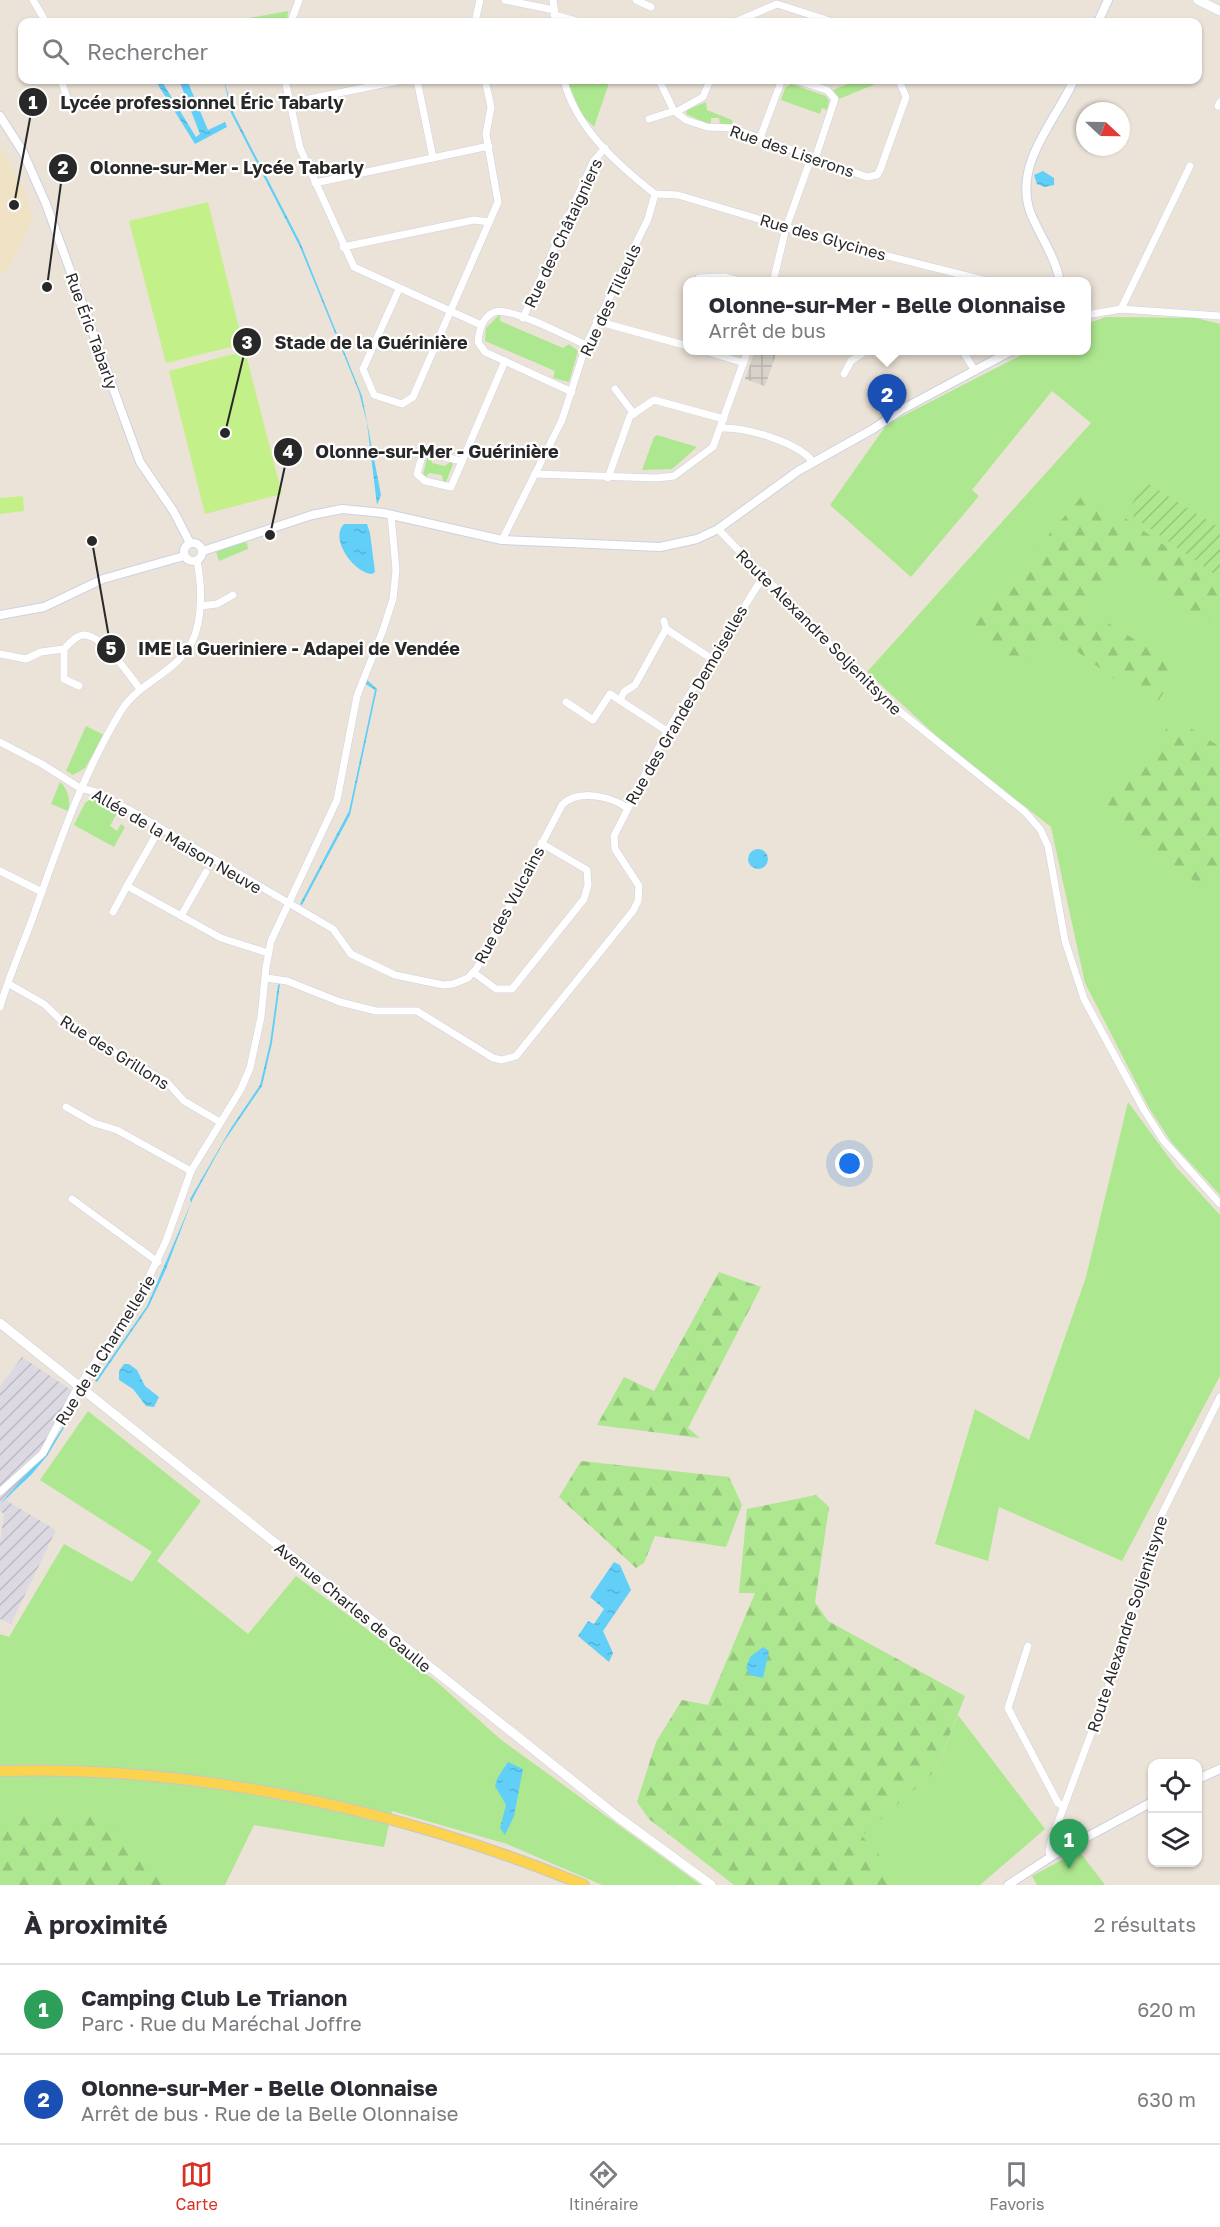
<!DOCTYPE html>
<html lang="fr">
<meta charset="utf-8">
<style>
body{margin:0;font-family:"Golos Text",sans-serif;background:#f2f2f3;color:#2b2b33}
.controls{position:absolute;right:18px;bottom:18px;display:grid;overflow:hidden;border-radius:12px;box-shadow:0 2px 4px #0004}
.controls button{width:54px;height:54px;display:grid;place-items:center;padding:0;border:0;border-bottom:2px solid #e1e1e2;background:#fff;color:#2b2b33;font:30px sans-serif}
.compass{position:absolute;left:1076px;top:102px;width:54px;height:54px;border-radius:50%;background:#fff;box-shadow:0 2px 4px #0004;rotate:112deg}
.you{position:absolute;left:850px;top:1164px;width:21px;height:21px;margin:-15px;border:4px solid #fff;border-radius:50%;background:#1a73e8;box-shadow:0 0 0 9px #1a73e833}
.badge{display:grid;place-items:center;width:39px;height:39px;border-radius:50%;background:#d93025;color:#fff;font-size:20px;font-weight:700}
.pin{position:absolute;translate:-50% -50px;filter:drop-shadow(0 2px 3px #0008)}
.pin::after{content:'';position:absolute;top:32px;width:21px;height:18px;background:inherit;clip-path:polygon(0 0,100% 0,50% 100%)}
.popup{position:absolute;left:683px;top:277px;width:408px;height:78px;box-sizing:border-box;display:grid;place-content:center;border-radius:12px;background:#fff;filter:drop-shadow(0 2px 4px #0005);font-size:20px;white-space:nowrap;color:#7c7c81}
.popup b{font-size:22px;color:#2b2b33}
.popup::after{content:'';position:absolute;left:50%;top:100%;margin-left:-12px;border:12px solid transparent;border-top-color:#fff}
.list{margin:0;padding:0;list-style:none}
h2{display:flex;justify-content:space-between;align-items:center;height:78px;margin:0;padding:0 24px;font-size:26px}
h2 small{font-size:20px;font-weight:400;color:#7c7c81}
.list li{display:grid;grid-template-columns:39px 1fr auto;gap:18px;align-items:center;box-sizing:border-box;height:90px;padding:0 24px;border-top:2px solid #e1e1e2}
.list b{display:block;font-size:22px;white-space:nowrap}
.list p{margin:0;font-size:20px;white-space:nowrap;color:#7c7c81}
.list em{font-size:20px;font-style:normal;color:#7c7c81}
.icon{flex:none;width:33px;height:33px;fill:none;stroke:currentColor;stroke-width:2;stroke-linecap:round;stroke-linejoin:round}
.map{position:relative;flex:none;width:1220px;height:1885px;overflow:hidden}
.search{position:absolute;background:#fff;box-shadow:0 2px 4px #0004;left:18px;right:18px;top:18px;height:66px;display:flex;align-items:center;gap:15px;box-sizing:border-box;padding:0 21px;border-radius:12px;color:#7c7c81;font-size:22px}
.sheet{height:258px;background:#fff}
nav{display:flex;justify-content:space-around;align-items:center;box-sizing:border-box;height:84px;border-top:2px solid #e1e1e2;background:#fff;font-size:16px;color:#7c7c81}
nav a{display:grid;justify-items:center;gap:3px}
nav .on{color:#d93025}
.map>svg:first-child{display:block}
</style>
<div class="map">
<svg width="1220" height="1885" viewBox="0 0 1220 1885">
<defs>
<pattern id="industrial-furrows" width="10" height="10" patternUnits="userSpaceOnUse" patternTransform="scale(1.5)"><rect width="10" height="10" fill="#dcd9e3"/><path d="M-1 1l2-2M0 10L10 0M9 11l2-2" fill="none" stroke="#bdbac3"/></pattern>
<pattern id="forest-firs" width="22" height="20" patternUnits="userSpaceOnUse" patternTransform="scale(1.5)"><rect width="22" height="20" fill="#ade78f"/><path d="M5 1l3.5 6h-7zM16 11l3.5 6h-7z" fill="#95c67b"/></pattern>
<pattern id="garden-furrows" width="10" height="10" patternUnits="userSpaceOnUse" patternTransform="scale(1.5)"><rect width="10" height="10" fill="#ade78f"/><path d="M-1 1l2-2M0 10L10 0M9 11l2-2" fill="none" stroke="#95c67b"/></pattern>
<pattern id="plaza-grid" width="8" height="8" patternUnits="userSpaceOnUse" patternTransform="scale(1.5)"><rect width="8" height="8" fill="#d7d3cb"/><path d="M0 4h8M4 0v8" fill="none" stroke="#b9b5ae"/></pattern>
<pattern id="water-ripples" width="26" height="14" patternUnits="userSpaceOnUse" patternTransform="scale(1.5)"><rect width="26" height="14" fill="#61cff7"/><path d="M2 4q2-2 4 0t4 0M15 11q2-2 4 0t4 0" fill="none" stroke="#54b2d4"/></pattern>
</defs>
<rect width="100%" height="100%" fill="#ece3d8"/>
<path fill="url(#industrial-furrows)" d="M22,1357L80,1396L7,1501L56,1530L11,1624L0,1619V1542L4,1514L0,1511V1386Z"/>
<path fill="#efe2c5" d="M0,146L25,191L33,218L9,268L0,275Z"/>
<g fill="#ade78f">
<path d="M288,11L287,22H227Z"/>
<path d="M567,80H610L594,127L582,115Z"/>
<path d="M857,80H885L839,99L833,90Z"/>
<path d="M791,84L826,96L829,101L827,110L822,108L820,114L781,100L785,88Z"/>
<path d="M706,102L707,110L732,120L733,125L720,124L719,118H711V125L686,114L687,110Z"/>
<path d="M500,314V321L563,348L569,344L578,351L569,382L553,378L555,371L485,341L486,328Z"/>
<path d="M1105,317L1196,318L1220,324V1195L1172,1143L1149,1108L1085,983L1051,827L943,742L867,672L1091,423L1052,391L972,490L979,496L911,577L830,505L887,424L1029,351L1086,350L1087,324Z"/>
<path d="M657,435L697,447L672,469L642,470L654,437Z"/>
<path d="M427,458H431L432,463L445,466L450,462L453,464L446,482L443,481L442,475L429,473L426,477L423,475Z"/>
<path d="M243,541L247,543L248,549L219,561L216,552Z"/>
<path d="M86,726L104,735L85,768L73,775L66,771Z"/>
<path d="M60,782C68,789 71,801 68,811L51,804Z"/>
<path d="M92,798L108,803L118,811L110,826L117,831L121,824L125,827L114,847L74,825L85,803Z"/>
<path d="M1128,1102L1176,1167L1220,1215V1376L1122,1561L999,1507L988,1561L935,1544L975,1409L1029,1440L1086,1277Z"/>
<path d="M88,1411L201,1501L157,1561L248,1634L296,1576L437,1682L500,1739L701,1885H602L507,1844L392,1811L384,1847L254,1825L225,1885H0V1634L9,1637L64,1544L132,1582L152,1552L40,1480Z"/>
<path d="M958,1715L1045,1829L980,1885H907L861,1836L936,1770Z"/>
<path d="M1079,1851L1105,1885H1037L1032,1876Z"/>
</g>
<g fill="url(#forest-firs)">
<path d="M1086,491L1220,584V604L1208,623L1122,566L1087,610L1179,667L1154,708L1056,636L1023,670L969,629Z"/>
<path d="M1175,718L1220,747V868L1204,889L1103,808Z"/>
<path d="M719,1272L761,1287L688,1428L700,1438L597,1425L624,1377L654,1391Z"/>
<path d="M581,1461L729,1477L742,1505L726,1547L655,1536L644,1563L636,1568L559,1497Z"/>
<path d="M816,1495L829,1507L815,1602L828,1621L965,1696L936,1770L862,1836L907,1885H734L649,1819L637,1802L656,1742L682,1700L708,1705L755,1593H739L747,1509Z"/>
<path d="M0,1812L108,1814L175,1885H0Z"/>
</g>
<path fill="url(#garden-furrows)" d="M1145,482L1220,528V578L1127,512Z"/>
<g fill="#c4f08a">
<path d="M208,202L243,344L166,363L129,221Z"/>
<path d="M245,351L282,494L205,514L169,371Z"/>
<path d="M23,496L24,511L0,514V498Z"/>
</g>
<path fill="url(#plaza-grid)" d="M755,351H777L765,386L745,379Z"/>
<g fill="url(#water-ripples)">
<path d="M155,80H161L196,137L200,134L179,80H187L208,130L225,122L227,127L195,144Z"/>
<path d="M224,80L234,114L300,242L362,396L381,495L377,505L367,423L359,392L300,247L231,113Z"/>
<path d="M1043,171L1054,178V185L1045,187L1037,184L1034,175Z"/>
<path d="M344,524H367L370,533L375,572L372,574C354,573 329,539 344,524Z"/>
<path d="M366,679L377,689L350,815L302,905L300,904L349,811L375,690L364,683Z"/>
<circle cx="758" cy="859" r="10"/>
<path d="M280,984L272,1043L262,1086L223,1143L193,1198L166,1269L149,1306L97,1382L95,1381L147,1306L191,1203L190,1199L231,1128L260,1085L270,1043L278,985Z"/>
<path d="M124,1364H129L137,1370L145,1386L159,1397L154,1407L146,1406L133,1389L119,1380V1371Z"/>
<path d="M82,1398L47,1456L31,1475L0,1504L50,1447Z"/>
<path d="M614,1562L620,1565L631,1590L603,1631L613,1653L609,1662L578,1636L588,1621L594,1624L604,1609L590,1597Z"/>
<path d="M763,1647L769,1651L763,1678L750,1675L746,1668L750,1657Z"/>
<path d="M508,1762L523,1769L514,1816L505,1835L500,1828L506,1805L495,1786L498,1777Z"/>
</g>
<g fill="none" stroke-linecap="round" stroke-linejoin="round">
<defs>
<g id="minor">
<path d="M33,0L46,22"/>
<path d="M505,0L554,10"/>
<path d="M553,0L556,22"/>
<path d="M636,0L651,7"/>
<path d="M554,15L580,22"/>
<path d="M291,22L299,0"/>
<path d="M475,22L480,0"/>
<path d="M735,22L777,4L833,22"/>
<path d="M61,80L71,110"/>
<path d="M285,80L300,148L354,267L481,325"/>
<path d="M417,80L433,158"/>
<path d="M564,80C575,127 618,165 655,194"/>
<path d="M659,80L674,111L686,120L707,127L732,128L867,177L877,175L880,170L906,97L899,80"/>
<path d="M795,80L827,90L835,99L815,159"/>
<path d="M289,103L403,80"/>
<path d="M1218,106L1220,102"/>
<path d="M676,112L703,97L710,80"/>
<path d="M649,119L674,111"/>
<path d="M760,138L781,82L784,80"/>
<path d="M315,183L489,146"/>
<path d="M655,194L678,195L856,248L991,282"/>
<path d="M343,247L474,220L489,222"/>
<path d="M699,278L724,277L743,282"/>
<path d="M773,282L786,228L811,158"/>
<path d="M399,289L363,369L374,395L402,404L413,397L498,202L486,134L491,107L485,80"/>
<path d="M1121,309L1190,166"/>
<path d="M1086,315L1121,309L1220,316"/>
<path d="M523,318L593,162L605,148"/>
<path d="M596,321L688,346"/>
<path d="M702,350L744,363"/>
<path d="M962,350L975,371"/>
<path d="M844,374L851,361L867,350"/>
<path d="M615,389L634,414"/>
<path d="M572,392L485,352L478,342C479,330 483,316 495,312C512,307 568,337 586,345"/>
<path d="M721,428C745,427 798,442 813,462"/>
<path d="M462,461L427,453L422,456L417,474L425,481L451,487L505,361"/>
<path d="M535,474L657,478L674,476L713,447L748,350"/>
<path d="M608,478L630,416L654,400L724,419"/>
<path d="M718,529L878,694L1025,812L1040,829L1048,846L1065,941L1084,999L1144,1110L1163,1140L1220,1204"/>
<path d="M502,540L562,420L586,345L648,219L655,194"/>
<path d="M200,606L217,604L233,595"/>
<path d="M664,621L666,629L712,659"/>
<path d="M64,649V679L79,686"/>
<path d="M0,654L26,659L41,652L64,649C70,643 75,636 83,635C103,634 129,675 140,689"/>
<path d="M620,700L624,692L635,685L666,629"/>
<path d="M566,702L593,720L610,694L667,731"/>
<path d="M0,742L42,764L80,788L96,792L128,809L333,929L351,954L395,975L443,985L453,984L468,978L477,968L562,805C578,789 609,796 626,807"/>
<path d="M160,828L127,886L221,938L268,953"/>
<path d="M0,871L42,892"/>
<path d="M113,912L127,886"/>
<path d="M181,916L206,872"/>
<path d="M473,972L496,989H512L584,899L588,885L587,870L541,843"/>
<path d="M266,978L287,981L340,1002L376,1011H417L493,1058L502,1060L516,1056L633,911L638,901L639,886L615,849L614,836L667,731L764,575"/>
<path d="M9,984L44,1004L65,1024L167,1082L184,1101L220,1122"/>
<path d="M0,1007C9,976 22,947 33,917C58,846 82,775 121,711C139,682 176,673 192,642C203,619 202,586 197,561"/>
<path d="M66,1107L94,1123L117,1130L191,1171"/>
<path d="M72,1199L158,1262"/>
<path d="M0,1492L43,1453L75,1392L140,1296L166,1241L191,1171L241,1089L250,1068L261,1017L266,967L271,941L337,800L357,696L383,630L393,599L396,570L391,515"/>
<path d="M1028,1646L1008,1708L1058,1803L1064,1806"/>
<path d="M1052,1856L1049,1852L1051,1841L1107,1691L1160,1518L1220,1397"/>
</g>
<g id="tertiary">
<path d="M1098,22L1108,0"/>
<path d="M0,116L23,152L46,204L140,462L174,512L190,543"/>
<path d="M1060,282C1056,258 1040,236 1031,214C1012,165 1055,122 1074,80"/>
<circle cx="193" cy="552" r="9"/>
<path d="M203,551L312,515L342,509L383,513L502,540L660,547L697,539L718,529L798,471L873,429L901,410L1013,350"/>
<path d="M0,615L44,607L103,579L184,556"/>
<path d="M1198,1779L1220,1769"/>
<path d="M1008,1885L1052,1856L1152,1802"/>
</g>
<g id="secondary">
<path d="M1198,0L1220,11"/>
<path d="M0,1323L618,1817L711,1885"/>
</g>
<path id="primary" d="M0,1771C199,1765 401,1810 584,1885"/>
</defs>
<use href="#minor" stroke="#cdd1e3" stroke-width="8"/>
<use href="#tertiary" stroke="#cdd1e3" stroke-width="10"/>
<use href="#secondary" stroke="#cdd1e3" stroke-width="10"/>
<use href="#primary" stroke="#c7c7c7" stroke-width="12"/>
<use href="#minor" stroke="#fff" stroke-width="7"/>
<use href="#tertiary" stroke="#fff" stroke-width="8"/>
<use href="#secondary" stroke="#fff" stroke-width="9"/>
<use href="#primary" stroke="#fbd34e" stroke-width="10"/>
</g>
<g text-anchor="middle" stroke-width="4.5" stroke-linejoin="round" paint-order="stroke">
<g font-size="16" fill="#282828" stroke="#fff">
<text transform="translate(792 151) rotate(19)" y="6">Rue des Liserons</text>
<text transform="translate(563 233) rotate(-65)" y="6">Rue des Châtaigniers</text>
<text transform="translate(823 237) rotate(16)" y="6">Rue des Glycines</text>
<text transform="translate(610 300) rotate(-65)" y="6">Rue des Tilleuls</text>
<text transform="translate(92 331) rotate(70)" y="6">Rue Éric Tabarly</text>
<text transform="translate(819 632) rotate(45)" y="6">Route Alexandre Soljenitsyne</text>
<text transform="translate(686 705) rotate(-60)" y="6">Rue des Grandes Demoiselles</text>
<text transform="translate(177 841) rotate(30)" y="6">Allée de la Maison Neuve</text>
<text transform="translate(509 905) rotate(-62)" y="6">Rue des Vulcains</text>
<text transform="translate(115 1052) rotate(32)" y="6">Rue des Grillons</text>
<text transform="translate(105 1350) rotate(-58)" y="6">Rue de la Charmellerie</text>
<text transform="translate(353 1607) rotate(39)" y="6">Avenue Charles de Gaulle</text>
<text transform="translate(1127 1624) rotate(-72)" y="6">Route Alexandre Soljenitsyne</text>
</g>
</g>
<path fill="none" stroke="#282828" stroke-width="2" d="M14 205L33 102M47 287L63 168M225 433L247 342M270 535L288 452M92 541L111 649"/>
<g fill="#282828" stroke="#fff" stroke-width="2">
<circle cx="14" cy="205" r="6"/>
<circle cx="47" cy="287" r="6"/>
<circle cx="225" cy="433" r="6"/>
<circle cx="270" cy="535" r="6"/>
<circle cx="92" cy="541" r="6"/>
<circle cx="33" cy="102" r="15"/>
<circle cx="63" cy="168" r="15"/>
<circle cx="247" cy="342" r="15"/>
<circle cx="288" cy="452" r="15"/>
<circle cx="111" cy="649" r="15"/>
</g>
<g font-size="18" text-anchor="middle" font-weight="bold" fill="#fff">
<text x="33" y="109">1</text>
<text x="63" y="174">2</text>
<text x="247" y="349">3</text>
<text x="288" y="458">4</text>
<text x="111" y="655">5</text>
</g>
<g font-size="18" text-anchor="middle" font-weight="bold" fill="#282828" stroke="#fff" stroke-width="4.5" stroke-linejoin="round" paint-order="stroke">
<text x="202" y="109">Lycée professionnel Éric Tabarly</text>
<text x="227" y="174">Olonne-sur-Mer - Lycée Tabarly</text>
<text x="371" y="349">Stade de la Guérinière</text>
<text x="437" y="458">Olonne-sur-Mer - Guérinière</text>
<text x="299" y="655">IME la Gueriniere - Adapei de Vendée</text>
</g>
</svg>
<div class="controls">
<button><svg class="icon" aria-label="locate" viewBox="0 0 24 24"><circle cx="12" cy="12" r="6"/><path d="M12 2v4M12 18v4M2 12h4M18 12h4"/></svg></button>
<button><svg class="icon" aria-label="layers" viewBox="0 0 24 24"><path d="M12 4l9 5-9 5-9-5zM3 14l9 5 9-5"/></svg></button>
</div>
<svg class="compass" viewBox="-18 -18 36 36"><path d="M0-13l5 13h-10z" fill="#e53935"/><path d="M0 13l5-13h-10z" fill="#7c7c81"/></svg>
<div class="you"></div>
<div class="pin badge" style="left:1069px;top:1869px;background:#2e9e5b">1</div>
<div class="pin badge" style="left:887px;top:424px;background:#1a4fb4">2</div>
<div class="popup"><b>Olonne-sur-Mer - Belle Olonnaise</b>Arrêt de bus</div>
<div class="search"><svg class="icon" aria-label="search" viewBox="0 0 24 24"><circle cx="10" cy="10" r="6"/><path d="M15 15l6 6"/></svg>Rechercher</div>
</div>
<section class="sheet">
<h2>À proximité<small>2 résultats</small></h2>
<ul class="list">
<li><span class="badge" style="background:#2e9e5b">1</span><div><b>Camping Club Le Trianon</b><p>Parc · Rue du Maréchal Joffre</p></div><em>620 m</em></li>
<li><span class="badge" style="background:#1a4fb4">2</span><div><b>Olonne-sur-Mer - Belle Olonnaise</b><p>Arrêt de bus · Rue de la Belle Olonnaise</p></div><em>630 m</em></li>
</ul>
</section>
<nav>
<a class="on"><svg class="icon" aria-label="map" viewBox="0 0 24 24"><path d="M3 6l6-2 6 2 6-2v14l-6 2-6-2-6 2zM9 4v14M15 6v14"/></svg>Carte</a>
<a><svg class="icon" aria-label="directions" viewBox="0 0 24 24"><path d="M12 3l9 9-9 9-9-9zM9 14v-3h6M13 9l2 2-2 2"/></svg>Itinéraire</a>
<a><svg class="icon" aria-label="saved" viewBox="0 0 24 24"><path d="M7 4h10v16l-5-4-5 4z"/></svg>Favoris</a>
</nav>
